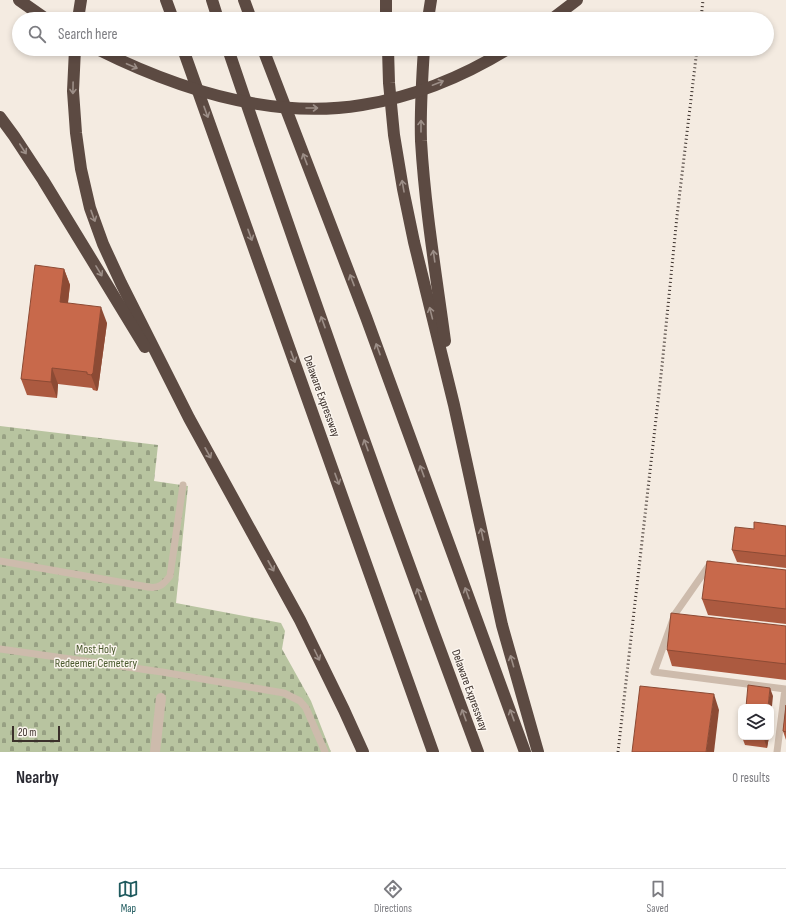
<!DOCTYPE html>
<style>
body{margin:0;font-family:"Sofia Sans Condensed",sans-serif;background:#f2f2f3;color:#2b2b33}
.controls{position:absolute;right:12px;bottom:12px;display:grid;overflow:hidden;border-radius:8px;box-shadow:0 2px 6px #0003}
.controls button{width:36px;height:36px;display:grid;place-items:center;padding:0;border:0;border-bottom:1px solid #e1e1e2;background:#fff;color:#2b2b33;font:20px sans-serif}
.scale{position:absolute;left:12px;bottom:10px;width:48px;box-sizing:border-box;padding-left:4px;border:2px solid #3b302b;border-top:0;font-size:11px;line-height:14px;white-space:nowrap;color:#3b302b;-webkit-text-stroke:3px #fbf5ee;paint-order:stroke}
.list{margin:0;padding:0;list-style:none}
h2{display:flex;justify-content:space-between;align-items:center;height:52px;margin:0;padding:0 16px;font-size:17px}
h2 small{font-size:13px;font-weight:400;color:#7c7c81}
.icon{flex:none;width:22px;height:22px;fill:none;stroke:currentColor;stroke-width:2;stroke-linecap:round;stroke-linejoin:round}
.map{position:relative;flex:none;width:786px;height:752px;overflow:hidden}
.search{position:absolute;background:#fff;box-shadow:0 2px 6px #0003;left:12px;right:12px;top:12px;height:44px;display:flex;align-items:center;gap:10px;box-sizing:border-box;padding:0 14px;border-radius:22px;color:#7c7c81;font-size:15px}
.sheet{height:116px;background:#fff}
nav{display:flex;justify-content:space-around;align-items:center;box-sizing:border-box;height:56px;border-top:1px solid #e1e1e2;background:#fff;font-size:11px;color:#7c7c81}
nav a{display:grid;justify-items:center;gap:2px}
nav .on{color:#1f5a5e}
.map>svg:first-child{display:block}
</style>
<div class="map">
<svg width="786" height="752" viewBox="0 0 786 752">
<defs>
<pattern id="cemetery-stones" width="16" height="16" patternUnits="userSpaceOnUse"><rect width="16" height="16" fill="#b8c4a0"/><path d="M2 7V4a2 2 0 0 1 4 0v3zM10 15v-3a2 2 0 0 1 4 0v3z" fill="#97a083"/></pattern>
</defs>
<rect width="100%" height="100%" fill="#f4ebe1"/>
<path fill="url(#cemetery-stones)" d="M0,426L158,445L154,481L188,486L176,603L281,623L285,631L282,649L311,701L331,752H0Z"/>
<g fill="none" stroke-linecap="round" stroke-linejoin="round">
<g stroke="#cdbbac" stroke-width="7">
<path d="M0,561L148,587C159,589 164,584 170,576L183,485"/>
<path d="M710,564L675,614L654,672L785,689L777,752"/>
<path d="M0,649L162,672L284,693L300,701L306,708L325,752"/>
</g>
<path stroke="#cdbbac" stroke-width="10" d="M155,752L161,698"/>
<g stroke="#5c4a42" stroke-width="12">
<path d="M19,0L46,19"/>
<path d="M166,0L173,19"/>
<path d="M212,0L218,19"/>
<path d="M244,0L251,19"/>
<path d="M386,0V19"/>
<path d="M78,19L81,0"/>
<path d="M428,19L431,0"/>
<path d="M552,19L577,0"/>
<path d="M75,49L73,91L76,133L81,169L90,208L103,244L121,283L189,418L300,620L344,710L363,752"/>
<path d="M183,49L433,752"/>
<path d="M228,49C308,285 391,519 478,752"/>
<path d="M263,49L366,317L525,752"/>
<path d="M388,49L389,83L394,135L403,189L414,242L454,405L502,625L538,752"/>
<path d="M424,49C422,79 420,110 421,141C425,208 436,274 445,341"/>
<path d="M0,117L14,136L43,180L145,347"/>
</g>
<g stroke="#3b302b" stroke-width="3" stroke-dasharray="1 3" stroke-linecap="butt">
<path d="M701,19L703,0"/>
<path d="M618,752L662,366L677,216L697,49"/>
</g>
<path stroke="#5c4a42" stroke-width="12" d="M97,49C177,89 271,120 362,105C413,97 464,76 508,49"/>
</g>
<g fill="#ac5a40">
<path d="M64,269L70,285L68,303L107,323L98,389L97,391L93,390L92,388L58,384L57,398L27,395L21,379Z"/>
<path d="M786,526V568L737,562L732,550L754,529Z"/>
<path d="M786,570V624L708,615L702,599Z"/>
<path d="M786,626V680L672,666L667,650Z"/>
<path d="M786,705V740L783,731Z"/>
<path d="M742,737H769L767,748L745,745Z"/>
</g>
<g fill="#8c4a34">
<path d="M64,269L70,285L66,318L60,302Z"/>
<path d="M101,307L107,323L98,389L97,391L91,375Z"/>
<path d="M52,368L58,384L57,398L51,382Z"/>
<path d="M770,688L773,696L771,716V707H768Z"/>
<path d="M714,694L719,710L714,752H706Z"/>
<path d="M765,737H769L767,748L764,739Z"/>
</g>
<g fill="#c8694b" stroke="#8c4a34">
<path d="M35,265L64,269L60,302L101,307L93,373L91,375L87,374V372L52,368L51,382L21,379Z"/>
<path d="M754,522L786,526V556L732,550L735,527L754,529Z"/>
<path d="M707,561L786,570V609L702,599Z"/>
<path d="M671,613L786,626V664L667,650Z"/>
<path d="M748,685L770,688L768,707H746Z"/>
<path d="M640,686L714,694L706,752H632Z"/>
<path d="M786,705V732L783,731Z"/>
<path d="M742,737H765L764,739Z"/>
</g>
<defs><path id="oneway-shaft" d="M-6 0H5M1.5-3L5.5 0L1.5 3" fill="none" stroke-width="1.6" stroke-linecap="round" stroke-linejoin="round"/></defs>
<g stroke="#9c8e87">
<use href="#oneway-shaft" transform="translate(132 66) rotate(23)"/>
<use href="#oneway-shaft" transform="translate(438 83) rotate(-21)"/>
<use href="#oneway-shaft" transform="translate(73 88) rotate(91)"/>
<use href="#oneway-shaft" transform="translate(312 108)"/>
<use href="#oneway-shaft" transform="translate(206 112) rotate(70)"/>
<use href="#oneway-shaft" transform="translate(421 126) rotate(-90)"/>
<use href="#oneway-shaft" transform="translate(23 149) rotate(57)"/>
<use href="#oneway-shaft" transform="translate(305 159) rotate(-111)"/>
<use href="#oneway-shaft" transform="translate(403 186) rotate(-100)"/>
<use href="#oneway-shaft" transform="translate(93 216) rotate(70)"/>
<use href="#oneway-shaft" transform="translate(250 235) rotate(70)"/>
<use href="#oneway-shaft" transform="translate(434 256) rotate(-98)"/>
<use href="#oneway-shaft" transform="translate(99 271) rotate(59)"/>
<use href="#oneway-shaft" transform="translate(352 280) rotate(-111)"/>
<use href="#oneway-shaft" transform="translate(431 313) rotate(-104)"/>
<use href="#oneway-shaft" transform="translate(323 322) rotate(-110)"/>
<use href="#oneway-shaft" transform="translate(378 349) rotate(-110)"/>
<use href="#oneway-shaft" transform="translate(293 357) rotate(70)"/>
<use href="#oneway-shaft" transform="translate(366 445) rotate(-110)"/>
<use href="#oneway-shaft" transform="translate(208 453) rotate(61)"/>
<use href="#oneway-shaft" transform="translate(422 471) rotate(-110)"/>
<use href="#oneway-shaft" transform="translate(337 479) rotate(70)"/>
<use href="#oneway-shaft" transform="translate(482 534) rotate(-102)"/>
<use href="#oneway-shaft" transform="translate(271 566) rotate(61)"/>
<use href="#oneway-shaft" transform="translate(467 593) rotate(-110)"/>
<use href="#oneway-shaft" transform="translate(419 594) rotate(-110)"/>
<use href="#oneway-shaft" transform="translate(317 655) rotate(64)"/>
<use href="#oneway-shaft" transform="translate(512 661) rotate(-106)"/>
<use href="#oneway-shaft" transform="translate(464 715) rotate(-110)"/>
<use href="#oneway-shaft" transform="translate(512 715) rotate(-110)"/>
</g>
<g text-anchor="middle" stroke-width="3" stroke-linejoin="round" paint-order="stroke">
<g font-size="12" fill="#3b302b" stroke="#fbf5ee">
<text transform="translate(322 396) rotate(70)" y="4">Delaware Expressway</text>
<text transform="translate(470 690) rotate(70)" y="4">Delaware Expressway</text>
</g>
<g font-size="12" fill="#4a5a2e" stroke="#fbf5ee">
<text x="96" y="653">Most Holy<tspan x="96" dy="14">Redeemer Cemetery</tspan></text>
</g>
</g>
</svg>
<div class="controls">
<button><svg class="icon" aria-label="layers" viewBox="0 0 24 24"><path d="M12 4l9 5-9 5-9-5zM3 14l9 5 9-5"/></svg></button>
</div>
<div class="scale">20 m</div>
<div class="search"><svg class="icon" aria-label="search" viewBox="0 0 24 24"><circle cx="10" cy="10" r="6"/><path d="M15 15l6 6"/></svg>Search here</div>
</div>
<section class="sheet">
<h2>Nearby<small>0 results</small></h2>
<ul class="list">
</ul>
</section>
<nav>
<a class="on"><svg class="icon" aria-label="map" viewBox="0 0 24 24"><path d="M3 6l6-2 6 2 6-2v14l-6 2-6-2-6 2zM9 4v14M15 6v14"/></svg>Map</a>
<a><svg class="icon" aria-label="directions" viewBox="0 0 24 24"><path d="M12 3l9 9-9 9-9-9zM9 14v-3h6M13 9l2 2-2 2"/></svg>Directions</a>
<a><svg class="icon" aria-label="saved" viewBox="0 0 24 24"><path d="M7 4h10v16l-5-4-5 4z"/></svg>Saved</a>
</nav>
